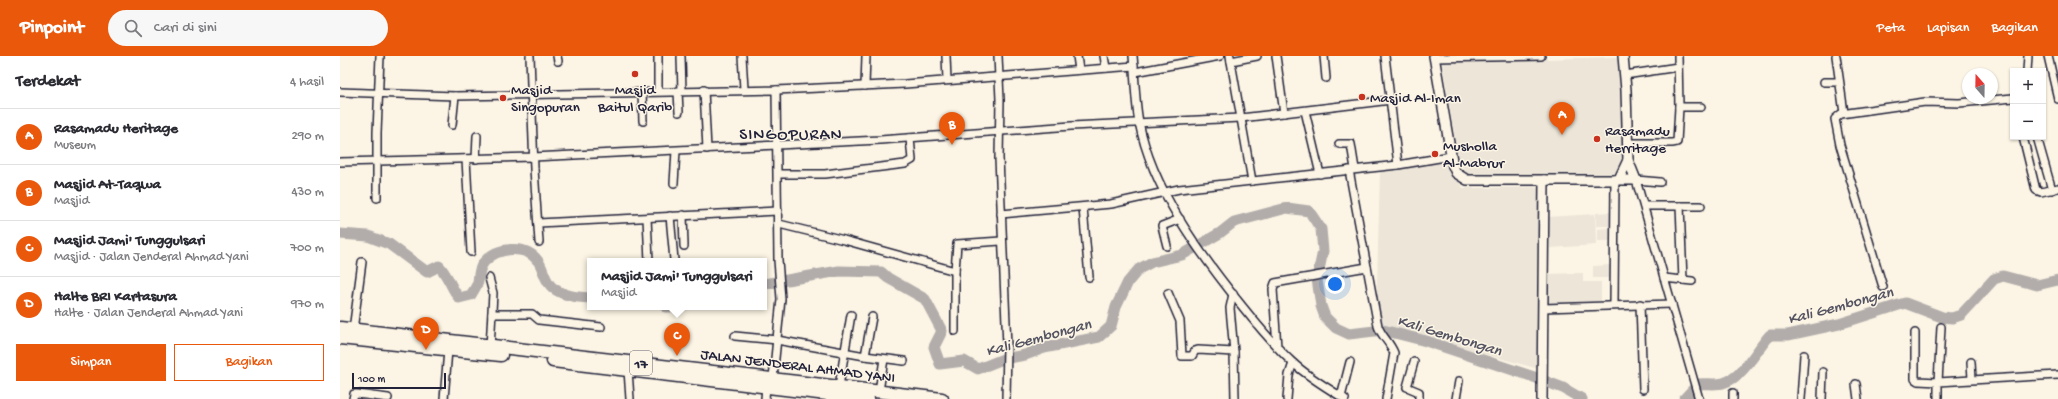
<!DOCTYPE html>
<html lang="id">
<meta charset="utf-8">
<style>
body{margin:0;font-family:"Gochi Hand",sans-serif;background:#f7f7f7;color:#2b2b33}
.controls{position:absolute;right:12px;top:12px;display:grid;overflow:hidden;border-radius:0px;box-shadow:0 1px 3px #0004}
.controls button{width:36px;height:36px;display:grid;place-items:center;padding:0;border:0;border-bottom:1px solid #e1e1e2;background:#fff;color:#2b2b33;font:20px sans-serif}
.compass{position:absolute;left:1622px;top:12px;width:36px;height:36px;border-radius:50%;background:#fff;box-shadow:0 1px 3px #0004;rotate:340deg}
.scale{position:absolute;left:12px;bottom:10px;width:94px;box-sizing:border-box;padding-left:4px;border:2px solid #22223b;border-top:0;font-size:11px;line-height:14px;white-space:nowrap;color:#22223b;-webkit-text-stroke:3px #fcf5e5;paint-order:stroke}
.you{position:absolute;left:995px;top:228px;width:14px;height:14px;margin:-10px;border:3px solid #fff;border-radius:50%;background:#1a73e8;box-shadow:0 0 0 6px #1a73e833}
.badge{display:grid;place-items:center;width:26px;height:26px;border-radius:50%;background:#ea580c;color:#fff;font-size:13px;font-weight:700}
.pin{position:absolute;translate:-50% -33px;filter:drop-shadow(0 1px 2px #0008)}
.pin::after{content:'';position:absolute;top:21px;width:14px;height:12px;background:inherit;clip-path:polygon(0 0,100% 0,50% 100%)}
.popup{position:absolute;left:247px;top:202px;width:180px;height:52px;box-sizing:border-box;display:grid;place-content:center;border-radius:0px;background:#fff;filter:drop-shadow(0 1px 3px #0005);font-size:13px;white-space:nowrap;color:#7c7c81}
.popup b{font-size:15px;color:#2b2b33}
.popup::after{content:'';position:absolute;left:50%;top:100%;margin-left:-8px;border:8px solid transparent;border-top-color:#fff}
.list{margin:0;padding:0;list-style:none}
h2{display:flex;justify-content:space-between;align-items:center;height:52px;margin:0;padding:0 16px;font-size:17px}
h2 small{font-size:13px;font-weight:400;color:#7c7c81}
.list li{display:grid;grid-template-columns:26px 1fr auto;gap:12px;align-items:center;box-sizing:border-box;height:56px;padding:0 16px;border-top:1px solid #e1e1e2}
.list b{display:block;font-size:15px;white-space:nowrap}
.list p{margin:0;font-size:13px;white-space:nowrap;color:#7c7c81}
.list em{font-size:13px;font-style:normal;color:#7c7c81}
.actions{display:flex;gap:8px;padding:12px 16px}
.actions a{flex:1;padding:9px 0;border:1px solid #ea580c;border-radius:0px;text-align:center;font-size:14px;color:#ea580c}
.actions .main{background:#ea580c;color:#fff}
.icon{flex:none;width:22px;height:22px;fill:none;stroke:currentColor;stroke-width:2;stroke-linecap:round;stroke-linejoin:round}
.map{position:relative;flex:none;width:1718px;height:343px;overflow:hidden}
header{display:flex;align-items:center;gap:24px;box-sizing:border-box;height:56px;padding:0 20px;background:#ea580c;color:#fff}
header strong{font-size:19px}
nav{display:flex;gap:22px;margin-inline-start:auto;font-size:14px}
.search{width:280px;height:36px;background:#f7f7f7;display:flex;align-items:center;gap:10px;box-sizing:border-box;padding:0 14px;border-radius:22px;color:#7c7c81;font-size:15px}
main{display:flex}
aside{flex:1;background:#fff}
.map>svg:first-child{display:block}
</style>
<header>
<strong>Pinpoint</strong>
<div class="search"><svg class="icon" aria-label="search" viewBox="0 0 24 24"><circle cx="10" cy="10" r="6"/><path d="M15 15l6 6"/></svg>Cari di sini</div>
<nav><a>Peta</a><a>Lapisan</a><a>Bagikan</a></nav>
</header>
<main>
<aside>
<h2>Terdekat<small>4 hasil</small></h2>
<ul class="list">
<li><span class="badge">A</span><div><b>Rasamadu Heritage</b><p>Museum</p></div><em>290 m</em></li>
<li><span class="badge">B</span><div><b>Masjid At-Taqwa</b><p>Masjid</p></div><em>430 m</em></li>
<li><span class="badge">C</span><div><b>Masjid Jami' Tunggulsari</b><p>Masjid · Jalan Jenderal Ahmad Yani</p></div><em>700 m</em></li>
<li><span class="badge">D</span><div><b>Halte BRI Kartasura</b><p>Halte · Jalan Jenderal Ahmad Yani</p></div><em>970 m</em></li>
</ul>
<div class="actions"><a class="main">Simpan</a><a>Bagikan</a></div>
</aside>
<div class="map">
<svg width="1718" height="343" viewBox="0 0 1718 343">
<rect width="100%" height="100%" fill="#fcf5e5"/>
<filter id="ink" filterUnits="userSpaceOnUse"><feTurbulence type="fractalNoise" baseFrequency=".025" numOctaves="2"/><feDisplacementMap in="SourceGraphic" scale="8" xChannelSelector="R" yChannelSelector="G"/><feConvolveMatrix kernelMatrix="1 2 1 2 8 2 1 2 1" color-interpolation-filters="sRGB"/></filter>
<g filter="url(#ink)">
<g fill="#ece5d8">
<path d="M1280,1L1288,107L1277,121L1209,123L1208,118H1127L1119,106L1102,6Z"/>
<path d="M1109,105L1123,132L1203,131L1199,313L1036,268L1040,115Z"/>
<path d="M1270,156V170H1256V157Z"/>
<path d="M1255,158L1256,189L1210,192L1208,161Z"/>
<path d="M1271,172V185H1258V173Z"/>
<path d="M1271,209L1272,233H1269V222H1253V210Z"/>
<path d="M1243,217V226H1261V245L1206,247V218Z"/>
</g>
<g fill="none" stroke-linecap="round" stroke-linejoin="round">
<g stroke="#b2adab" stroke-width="11">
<path d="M0,178L28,180L49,188L87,216L99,210C108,219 111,232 119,242L131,239C133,235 137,230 138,226C139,218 139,212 144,206C157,191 186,188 198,205C204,213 204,225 213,232C224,240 236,241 250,242"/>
<path d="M424,228L499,215L541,216L548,222L585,243L602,275L594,291L600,308L624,305L638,313L663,303L685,299L704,292L759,281L771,270L776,251L788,226L799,213L812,206L842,199L880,177L894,166L947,152L969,155L981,173L983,195L977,223L981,250L985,261L996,272L1009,278L1043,274L1086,285L1194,321L1223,332L1242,343"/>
<path d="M326,251H337"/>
<path d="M1344,343L1358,328C1366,327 1376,329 1383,327C1403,322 1417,293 1430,279H1448L1499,268L1565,247L1602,261L1612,262L1621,259L1654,223L1663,220L1697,229L1718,224"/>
</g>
<defs>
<g id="minor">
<path d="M190,0L194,113L199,186"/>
<path d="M217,0L218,5"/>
<path d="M318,0V35"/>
<path d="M402,0L404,33"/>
<path d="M606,0L607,24"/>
<path d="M658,0L660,44L659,102L667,290L666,343"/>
<path d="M737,0L739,14"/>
<path d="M764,0L766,12"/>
<path d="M793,0C795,22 795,45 799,66C812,133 860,198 902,250C918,270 934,289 952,306C967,320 987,332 1005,343"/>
<path d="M890,0L912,125"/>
<path d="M936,0L944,57"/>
<path d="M984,0L986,22"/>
<path d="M1045,0L1058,109"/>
<path d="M1496,0L1504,57"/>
<path d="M1708,0L1718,43"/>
<path d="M341,1L342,35"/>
<path d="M1094,2L1201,0"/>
<path d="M891,5L917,0"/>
<path d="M1687,15L1688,0"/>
<path d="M795,16L880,0"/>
<path d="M1285,19L1338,11"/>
<path d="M1484,26H1499"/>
<path d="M525,30L526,0"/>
<path d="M364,34L367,93"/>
<path d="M338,35L339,56"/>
<path d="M0,36L115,40L436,34L565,28L794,10"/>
<path d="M302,36L303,65"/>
<path d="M1339,51H1361"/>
<path d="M965,55L980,118"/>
<path d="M112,69L115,40"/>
<path d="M1683,81L1696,134L1701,136L1718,132"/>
<path d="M1697,81L1712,134"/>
<path d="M1289,87H1332L1337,86L1339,51L1338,0"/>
<path d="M999,88H1011L1015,113"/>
<path d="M126,103L131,196"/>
<path d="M136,103L137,80"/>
<path d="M0,106L193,101L540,84L731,70L901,62L1051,44"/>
<path d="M1009,114L1038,270C1041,280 1050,286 1054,297L1046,343"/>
<path d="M438,118H485L565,108L572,104L570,82"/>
<path d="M1320,126L1296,124L1359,343"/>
<path d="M334,127L336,95"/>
<path d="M37,142V77L40,0"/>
<path d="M1304,150H1361"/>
<path d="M1340,150L1343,224"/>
<path d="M743,152L749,221"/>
<path d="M661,158L771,148L839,133L1058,109L1111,100"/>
<path d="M343,159L344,190"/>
<path d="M330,160L334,204"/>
<path d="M307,162L309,205"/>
<path d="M198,167L438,155"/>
<path d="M439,168L504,184L615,215L617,188L661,185"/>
<path d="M827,190L822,170L840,163"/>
<path d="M149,222L153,237L150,292"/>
<path d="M1324,222L1352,225"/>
<path d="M1543,231L1500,89L1495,63L1501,58L1585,46L1619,47L1673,42"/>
<path d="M828,237L840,265L842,300H852L855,295L858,294L894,296"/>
<path d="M893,238L890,252L894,296L895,343"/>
<path d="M1300,248L1303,333"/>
<path d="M1274,249L1275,123"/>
<path d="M1203,252L1332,248"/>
<path d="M152,258H192L199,264L261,271"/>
<path d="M13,274L22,206"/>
<path d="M615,275V215"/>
<path d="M1575,277V323L1578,325L1598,326L1601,271"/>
<path d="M395,280L437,284L525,300L532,261"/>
<path d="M937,291L933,233L935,227L1027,211"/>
<path d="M525,300L564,305"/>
<path d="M1074,306L1067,331L1079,336V343"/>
<path d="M1631,306L1632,323"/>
<path d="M288,314L290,343"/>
<path d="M433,322L441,243L438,204L436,34"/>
<path d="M1516,328L1518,343"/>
<path d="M499,330L511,259"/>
<path d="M539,335L544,303"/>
<path d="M1001,341L1010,306"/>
<path d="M13,343L14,338H17L48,342"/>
<path d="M104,343L108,294"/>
<path d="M425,343L426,330"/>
<path d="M947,343L949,319L953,307"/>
<path d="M1116,343L1119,325"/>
<path d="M1393,343V337"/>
<path d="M1461,343L1464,299"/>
<path d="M1482,343L1483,316"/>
<path d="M1598,343V326L1718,319"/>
</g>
<g id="tertiary">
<path d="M1094,0L1113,110L1116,117L1127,124H1296L1288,104L1286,34L1283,0"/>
<path d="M1279,123L1288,104"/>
<path d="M1202,343L1204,124"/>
</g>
<g id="trunk">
<path d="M0,272L602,343"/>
<path d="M0,282L161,299"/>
<path d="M213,305L528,343"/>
</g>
</defs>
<use href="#minor" stroke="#22223b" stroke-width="10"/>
<use href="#tertiary" stroke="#22223b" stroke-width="12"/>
<use href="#trunk" stroke="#22223b" stroke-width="15"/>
<use href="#minor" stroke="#fcf5e5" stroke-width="7"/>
<use href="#tertiary" stroke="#fcf5e5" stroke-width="9"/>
<use href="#trunk" stroke="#fcf5e5" stroke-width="12"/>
</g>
</g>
<g fill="#c8321e" stroke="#fcf5e5" stroke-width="1.5">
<circle cx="295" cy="18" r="4"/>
<circle cx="1022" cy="41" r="4"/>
<circle cx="163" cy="42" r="4"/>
<circle cx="1257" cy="83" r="4"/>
<circle cx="1095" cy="98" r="4"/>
</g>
<g text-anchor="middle" stroke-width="3" stroke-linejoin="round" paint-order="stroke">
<rect fill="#fcf5e5" stroke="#63616e" stroke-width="1" x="290" y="295" width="22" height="24" rx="3"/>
<g font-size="14" font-weight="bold" fill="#22223b">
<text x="301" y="312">17</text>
</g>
<g font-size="15" fill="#22223b" stroke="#fcf5e5" text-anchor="start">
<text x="171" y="38">Masjid<tspan x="171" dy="17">Singopuran</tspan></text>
<text x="295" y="38" text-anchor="middle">Masjid<tspan x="295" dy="17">Baitul Qarib</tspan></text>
<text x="1030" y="46">Masjid Al-Iman</text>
<text x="1265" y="79">Rasamadu<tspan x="1265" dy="17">Herritage</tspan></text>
<text x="1103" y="94">Musholla<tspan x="1103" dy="17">Al-Mabrur</tspan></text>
</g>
<g font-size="15" fill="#22223b" stroke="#fcf5e5">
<text transform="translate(458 309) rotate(7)" y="5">JALAN JENDERAL AHMAD YANI</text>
</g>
<g font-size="16" font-style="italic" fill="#545362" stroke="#fcf5e5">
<text transform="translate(1500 248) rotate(-15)" y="6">Kali Gembongan</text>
<text transform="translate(1110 278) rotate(17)" y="6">Kali Gembongan</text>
<text transform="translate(698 280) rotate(-15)" y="6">Kali Gembongan</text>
</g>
<g font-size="17" letter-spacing="1" fill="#22223b" stroke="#fcf5e5">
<text x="451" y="83">SINGOPURAN</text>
</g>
</g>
</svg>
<div class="controls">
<button>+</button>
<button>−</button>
</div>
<svg class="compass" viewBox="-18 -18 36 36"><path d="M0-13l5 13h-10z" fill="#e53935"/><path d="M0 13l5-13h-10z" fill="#7c7c81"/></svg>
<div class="scale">100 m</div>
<div class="you"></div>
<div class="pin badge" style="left:1222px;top:79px">A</div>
<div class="pin badge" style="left:612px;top:89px">B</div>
<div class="pin badge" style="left:337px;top:300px">C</div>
<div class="popup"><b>Masjid Jami' Tunggulsari</b>Masjid</div>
<div class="pin badge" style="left:86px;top:294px">D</div>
</div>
</main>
